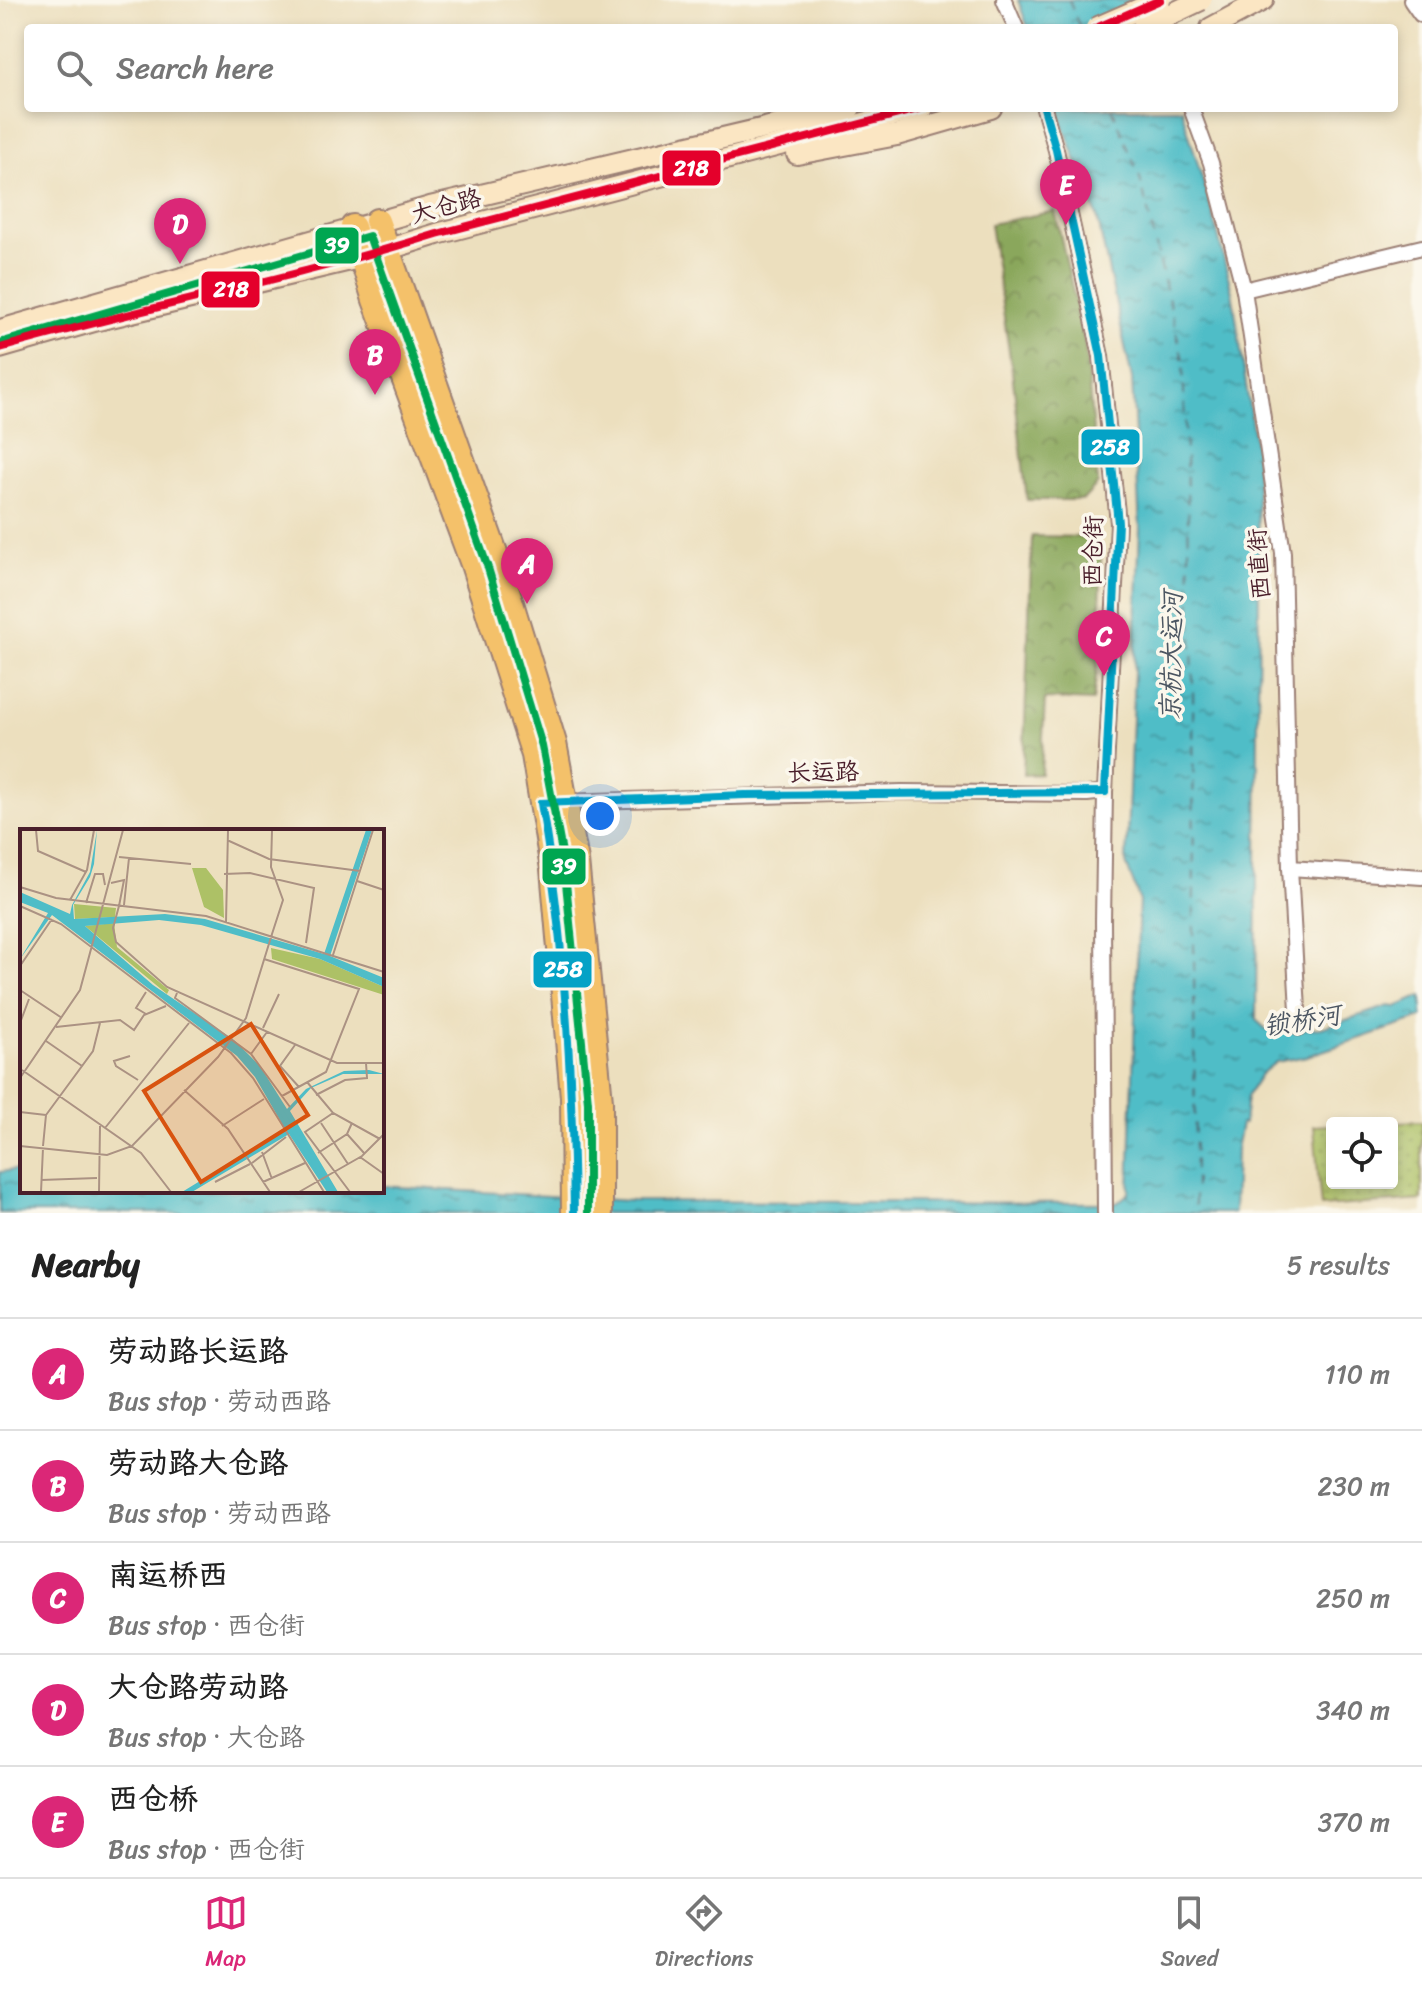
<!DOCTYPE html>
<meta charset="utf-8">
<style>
body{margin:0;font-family:Sriracha,"LXGW WenKai TC",sans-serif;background:#f6f6f6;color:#222}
.controls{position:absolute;right:24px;bottom:24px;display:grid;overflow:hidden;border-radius:8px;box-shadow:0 4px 12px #0003}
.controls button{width:72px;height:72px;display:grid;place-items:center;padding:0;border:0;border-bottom:2px solid #e0e0e0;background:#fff;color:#222;font:40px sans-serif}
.you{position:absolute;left:600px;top:816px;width:28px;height:28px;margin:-20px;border:6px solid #fff;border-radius:50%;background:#1a73e8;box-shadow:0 0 0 12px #1a73e833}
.badge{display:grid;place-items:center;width:52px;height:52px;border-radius:50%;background:#db2777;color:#fff;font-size:26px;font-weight:700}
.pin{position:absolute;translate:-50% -66px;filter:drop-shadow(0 2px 4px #0008)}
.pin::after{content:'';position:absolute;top:42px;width:28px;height:24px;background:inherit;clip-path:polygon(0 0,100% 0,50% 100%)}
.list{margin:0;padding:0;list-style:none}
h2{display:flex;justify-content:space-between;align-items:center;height:104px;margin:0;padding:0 32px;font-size:34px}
h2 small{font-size:26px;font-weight:400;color:#767676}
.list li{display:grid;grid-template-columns:52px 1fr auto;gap:24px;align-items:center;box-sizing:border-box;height:112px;padding:0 32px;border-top:2px solid #e0e0e0}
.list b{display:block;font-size:30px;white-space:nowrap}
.list p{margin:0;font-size:26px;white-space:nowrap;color:#767676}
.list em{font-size:26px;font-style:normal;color:#767676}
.icon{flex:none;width:44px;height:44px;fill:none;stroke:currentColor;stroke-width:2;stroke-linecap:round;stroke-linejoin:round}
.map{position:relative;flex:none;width:1422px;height:1213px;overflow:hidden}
.search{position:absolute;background:#fff;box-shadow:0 4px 12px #0003;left:24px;right:24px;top:24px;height:88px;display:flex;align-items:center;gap:20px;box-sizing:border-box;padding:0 28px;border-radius:8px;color:#767676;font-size:30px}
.sheet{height:664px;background:#fff}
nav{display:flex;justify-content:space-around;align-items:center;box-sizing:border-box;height:112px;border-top:2px solid #e0e0e0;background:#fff;font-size:22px;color:#767676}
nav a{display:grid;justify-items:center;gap:4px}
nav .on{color:#db2777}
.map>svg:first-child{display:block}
</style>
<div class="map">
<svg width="1422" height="1213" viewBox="0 0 1422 1213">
<defs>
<pattern id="forest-crowns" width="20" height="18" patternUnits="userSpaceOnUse" patternTransform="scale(2)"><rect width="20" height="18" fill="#8aa75b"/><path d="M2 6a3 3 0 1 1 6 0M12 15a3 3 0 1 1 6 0" fill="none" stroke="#73874b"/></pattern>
<pattern id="park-dots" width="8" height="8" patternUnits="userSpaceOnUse" patternTransform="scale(2)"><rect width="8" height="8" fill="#adc166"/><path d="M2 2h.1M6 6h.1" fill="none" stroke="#96a559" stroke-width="1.8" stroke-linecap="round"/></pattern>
<pattern id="water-ripples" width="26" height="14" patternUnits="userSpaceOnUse" patternTransform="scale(2)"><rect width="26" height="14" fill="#4fbdc7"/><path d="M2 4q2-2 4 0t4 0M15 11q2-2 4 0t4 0" fill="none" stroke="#4499a2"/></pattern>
</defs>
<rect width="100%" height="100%" fill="#fbf7ec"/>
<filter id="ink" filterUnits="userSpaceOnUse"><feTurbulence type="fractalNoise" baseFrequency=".0125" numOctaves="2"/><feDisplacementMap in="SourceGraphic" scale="16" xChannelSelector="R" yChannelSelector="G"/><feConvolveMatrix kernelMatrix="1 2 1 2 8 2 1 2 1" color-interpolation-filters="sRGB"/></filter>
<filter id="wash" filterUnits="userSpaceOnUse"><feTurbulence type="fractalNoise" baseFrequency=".006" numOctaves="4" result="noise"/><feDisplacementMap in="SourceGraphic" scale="32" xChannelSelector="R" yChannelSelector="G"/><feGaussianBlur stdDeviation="1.8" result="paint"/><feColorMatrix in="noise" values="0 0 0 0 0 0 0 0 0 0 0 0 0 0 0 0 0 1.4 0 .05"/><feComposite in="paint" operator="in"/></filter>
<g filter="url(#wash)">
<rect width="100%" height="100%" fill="#ecdfbe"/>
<g fill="url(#forest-crowns)" stroke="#6a6343" stroke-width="2">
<path d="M1055,211L1085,345L1098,484L1083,500H1027L1012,371L990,224Z"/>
<path d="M1032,536L1089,537L1101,546L1100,646L1093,701L1045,699L1041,774L1023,775Z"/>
</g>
<path fill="url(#park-dots)" stroke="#7c7048" stroke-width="2" d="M1422,1121V1200L1321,1207L1314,1126L1332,1125V1183H1392V1123H1371Z"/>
<g fill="url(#water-ripples)" stroke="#4c6e79" stroke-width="2">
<path d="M1018,0H1141L1153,28H1028Z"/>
<path d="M1057,108H1181L1213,214L1233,297L1256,452L1259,572L1256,1020L1267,1030L1321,1028L1389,1006L1396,1007L1422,996V1018L1307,1056L1276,1062L1261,1074L1247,1096L1244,1124H1241L1236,1149L1234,1213H0V1172L22,1169V1191H382V1186L631,1201L1117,1203L1129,1193L1139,899L1126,863L1140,528L1132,379L1097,216Z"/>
</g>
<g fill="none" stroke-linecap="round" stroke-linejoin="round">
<g stroke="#4c5662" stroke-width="2" stroke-dasharray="10 8" stroke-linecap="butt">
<path d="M1069,0L1080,28"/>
<path d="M1112,108L1140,178L1183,360L1193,678L1195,1213"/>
</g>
</g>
</g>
<g filter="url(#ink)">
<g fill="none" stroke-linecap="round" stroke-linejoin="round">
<defs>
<g id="minor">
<path d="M1004,0L1016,28"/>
<path d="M1044,108L1056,150L1101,356L1118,523L1105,792L1103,921L1105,1213"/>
<path d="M1191,108L1211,163L1244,290L1283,553L1290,868L1299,1028"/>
<path d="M1244,290L1422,247"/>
<path d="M558,802L902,792L1087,794L1105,792"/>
<path d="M1290,868L1422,877"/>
</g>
<path id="tertiary" d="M1413,0L1422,13"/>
<g id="secondary">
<path d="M1211,28L1263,0"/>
<path d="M797,154L897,135L991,108"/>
<path d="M0,330L430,207L850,108"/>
<path d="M0,348L98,320L363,257L437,234L922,108"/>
</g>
<g id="primary">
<path d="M377,221L499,564L554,743L576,861L600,1101V1213"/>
<path d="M353,227L375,300L473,564L534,755L553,869L573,1097L574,1213"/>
</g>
</defs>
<use href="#minor" stroke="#9b7f74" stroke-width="18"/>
<use href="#tertiary" stroke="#9b7f74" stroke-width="22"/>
<use href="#secondary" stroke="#9b7f74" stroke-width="24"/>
<use href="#primary" stroke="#9b7f74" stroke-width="28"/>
<use href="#minor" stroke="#fff" stroke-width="14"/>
<use href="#tertiary" stroke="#fff" stroke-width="18"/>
<use href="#secondary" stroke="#fbe6c3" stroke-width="20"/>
<use href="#primary" stroke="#f4c16a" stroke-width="24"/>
<defs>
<g id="secondary-bridge">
<path d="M1096,28L1160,0"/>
<path d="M1142,28L1201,0"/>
</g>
</defs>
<use href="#secondary-bridge" stroke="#9b7f74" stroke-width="24" stroke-linecap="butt"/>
<use href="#secondary-bridge" stroke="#fbe6c3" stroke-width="20"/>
<defs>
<g id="bus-1">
<path d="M1044,108L1056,150L1101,356L1118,523L1105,792"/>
<path d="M574,1213C572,1075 565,939 541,803L745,795L1105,792"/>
</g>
<path id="bus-2" d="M3,342L369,236L488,568L542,746L564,863L588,1102V1213"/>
<g id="bus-3">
<path d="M1096,28L1160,0"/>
<path d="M0,348C145,307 293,279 437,234L922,108"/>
</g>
</defs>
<use href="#bus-1" stroke="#fbf7ec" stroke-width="14"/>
<use href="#bus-2" stroke="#fbf7ec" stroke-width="14"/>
<use href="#bus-3" stroke="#fbf7ec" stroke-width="14"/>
<use href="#bus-1" stroke="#04a2c6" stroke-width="8"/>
<use href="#bus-2" stroke="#00a651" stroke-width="8"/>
<use href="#bus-3" stroke="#e4002b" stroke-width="8"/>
</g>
</g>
<g text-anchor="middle" stroke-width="7" stroke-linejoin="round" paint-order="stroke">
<g font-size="24" fill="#4a1f2b" stroke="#fbf7ec">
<text transform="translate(446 206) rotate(-15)" y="8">大仓路</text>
<text transform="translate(1093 551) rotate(-89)" y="8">西仓街</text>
<text transform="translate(1259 564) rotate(-94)" y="8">西直街</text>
<text transform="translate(823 772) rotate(-1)" y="8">长运路</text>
</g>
<g font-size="26" font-style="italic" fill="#4c5662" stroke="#fbf7ec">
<text transform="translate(1171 656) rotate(-89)" y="9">京杭大运河</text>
<text transform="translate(1302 1020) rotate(-9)" y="9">锁桥河</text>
</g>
</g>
<g transform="translate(20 829)">
<rect width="364" height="364" fill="#ecdfbe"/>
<path d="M172,39H186L203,61L204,89L184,78ZM54,75L96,79L95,88L55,90ZM94,94L97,118L149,161L147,165L65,97ZM251,119L300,130L364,158V166L252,130Z" fill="#adc166"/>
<path d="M77,1L74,35L70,48L53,76L54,90L145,85L185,90L304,125L346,1H352L310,127L364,149V158L300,130L181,96L139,91L65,97L133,156L214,211L240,237L267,280L286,260L324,242L349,241L364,245H323L291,259L270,282L318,363H307L269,305L172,363H162L265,300L235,248L217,227L32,86L0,130L28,84L0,73V63L50,85L52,76L70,43Z" fill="#4fbdc7"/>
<path fill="none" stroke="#4fbdc7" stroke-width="4" d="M155,177L205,212M210,216L230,234L303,347"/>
<path fill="none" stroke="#ab9283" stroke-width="2" d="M16,1L18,22L66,43M252,1L251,38L263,71L252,105M207,11L249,30L340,42M99,28L171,35M204,45L230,44L294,59L286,114M337,52L364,61M91,54L104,51L99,77M0,58L36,69L186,87L364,143M50,71L67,41L74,1M66,74L75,45H83L85,56M104,76L109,29M0,77L41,95L211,224L233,249L304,363M99,77L93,99L96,113L147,158L317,234H364M206,93L208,1M313,126L353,1M244,130L339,160L306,243L262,267M0,137L32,90M0,161L42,189M126,163L116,179L126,185M157,164L155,169L231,225L270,278M0,194L9,170M36,198L100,191L114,201L124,186L146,177M243,199L259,165M26,212L62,237M275,216L260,237L279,258M231,225L247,203M110,227L94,232L96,237L118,251M2,241L121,324L151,363M0,249L60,161L103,1M287,253L313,284L360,310M164,261L208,300L250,363M296,266L325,251L347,249L346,234M0,283L26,286M313,284L285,303L330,363M301,294L328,335M202,297L244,270M85,299L169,194M327,305L344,324M0,317L87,326L112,317L198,228L226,189L252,105M23,317L26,286L73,222L80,194M242,323L252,350M298,324L327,305L332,294M340,328L364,345M232,334L266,308M21,351L77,349M195,353L230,335M243,353L285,334M21,363L23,319M79,363L80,297M279,363L342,327L364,305"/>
<path fill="#d8530f" fill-opacity="0.15" stroke="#d8530f" stroke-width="4" d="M231,195L288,286L181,353L124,262Z"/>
<rect width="364" height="364" fill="none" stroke="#4a1f2b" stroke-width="4"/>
</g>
<g stroke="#fbf7ec" stroke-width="3">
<rect x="661" y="149" width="61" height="38" rx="8" fill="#e4002b"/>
<rect x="314" y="226" width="46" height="39" rx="8" fill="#00a651"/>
<rect x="200" y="270" width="61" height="39" rx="8" fill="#e4002b"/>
<rect x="1080" y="428" width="61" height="38" rx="8" fill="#04a2c6"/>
<rect x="541" y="847" width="46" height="39" rx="8" fill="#00a651"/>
<rect x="532" y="950" width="61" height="39" rx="8" fill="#04a2c6"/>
</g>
<g font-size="22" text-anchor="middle" font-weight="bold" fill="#fff">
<text x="691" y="176">218</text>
<text x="337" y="253">39</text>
<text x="231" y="297">218</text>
<text x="1110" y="455">258</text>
<text x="564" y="874">39</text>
<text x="563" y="977">258</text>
</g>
</svg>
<div class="controls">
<button><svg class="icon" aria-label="locate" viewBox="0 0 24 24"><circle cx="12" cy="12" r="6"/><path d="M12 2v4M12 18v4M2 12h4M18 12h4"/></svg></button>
</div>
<div class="you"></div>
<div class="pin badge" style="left:527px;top:604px">A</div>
<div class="pin badge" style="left:375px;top:395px">B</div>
<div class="pin badge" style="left:1104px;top:676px">C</div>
<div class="pin badge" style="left:180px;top:264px">D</div>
<div class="pin badge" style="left:1066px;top:225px">E</div>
<div class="search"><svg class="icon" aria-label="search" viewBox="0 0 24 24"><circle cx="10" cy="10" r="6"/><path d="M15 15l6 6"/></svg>Search here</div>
</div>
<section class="sheet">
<h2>Nearby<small>5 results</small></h2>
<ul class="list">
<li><span class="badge">A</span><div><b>劳动路长运路</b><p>Bus stop · 劳动西路</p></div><em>110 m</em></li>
<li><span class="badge">B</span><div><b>劳动路大仓路</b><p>Bus stop · 劳动西路</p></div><em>230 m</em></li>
<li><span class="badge">C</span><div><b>南运桥西</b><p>Bus stop · 西仓街</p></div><em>250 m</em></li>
<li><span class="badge">D</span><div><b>大仓路劳动路</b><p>Bus stop · 大仓路</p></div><em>340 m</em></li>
<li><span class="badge">E</span><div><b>西仓桥</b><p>Bus stop · 西仓街</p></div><em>370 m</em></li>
</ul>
</section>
<nav>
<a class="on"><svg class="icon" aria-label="map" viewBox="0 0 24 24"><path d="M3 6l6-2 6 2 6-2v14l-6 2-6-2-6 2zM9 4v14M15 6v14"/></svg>Map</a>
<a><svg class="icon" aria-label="directions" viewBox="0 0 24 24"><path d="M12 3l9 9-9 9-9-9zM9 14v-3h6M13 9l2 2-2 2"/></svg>Directions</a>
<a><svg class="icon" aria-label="saved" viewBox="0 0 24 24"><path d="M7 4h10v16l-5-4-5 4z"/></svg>Saved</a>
</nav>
